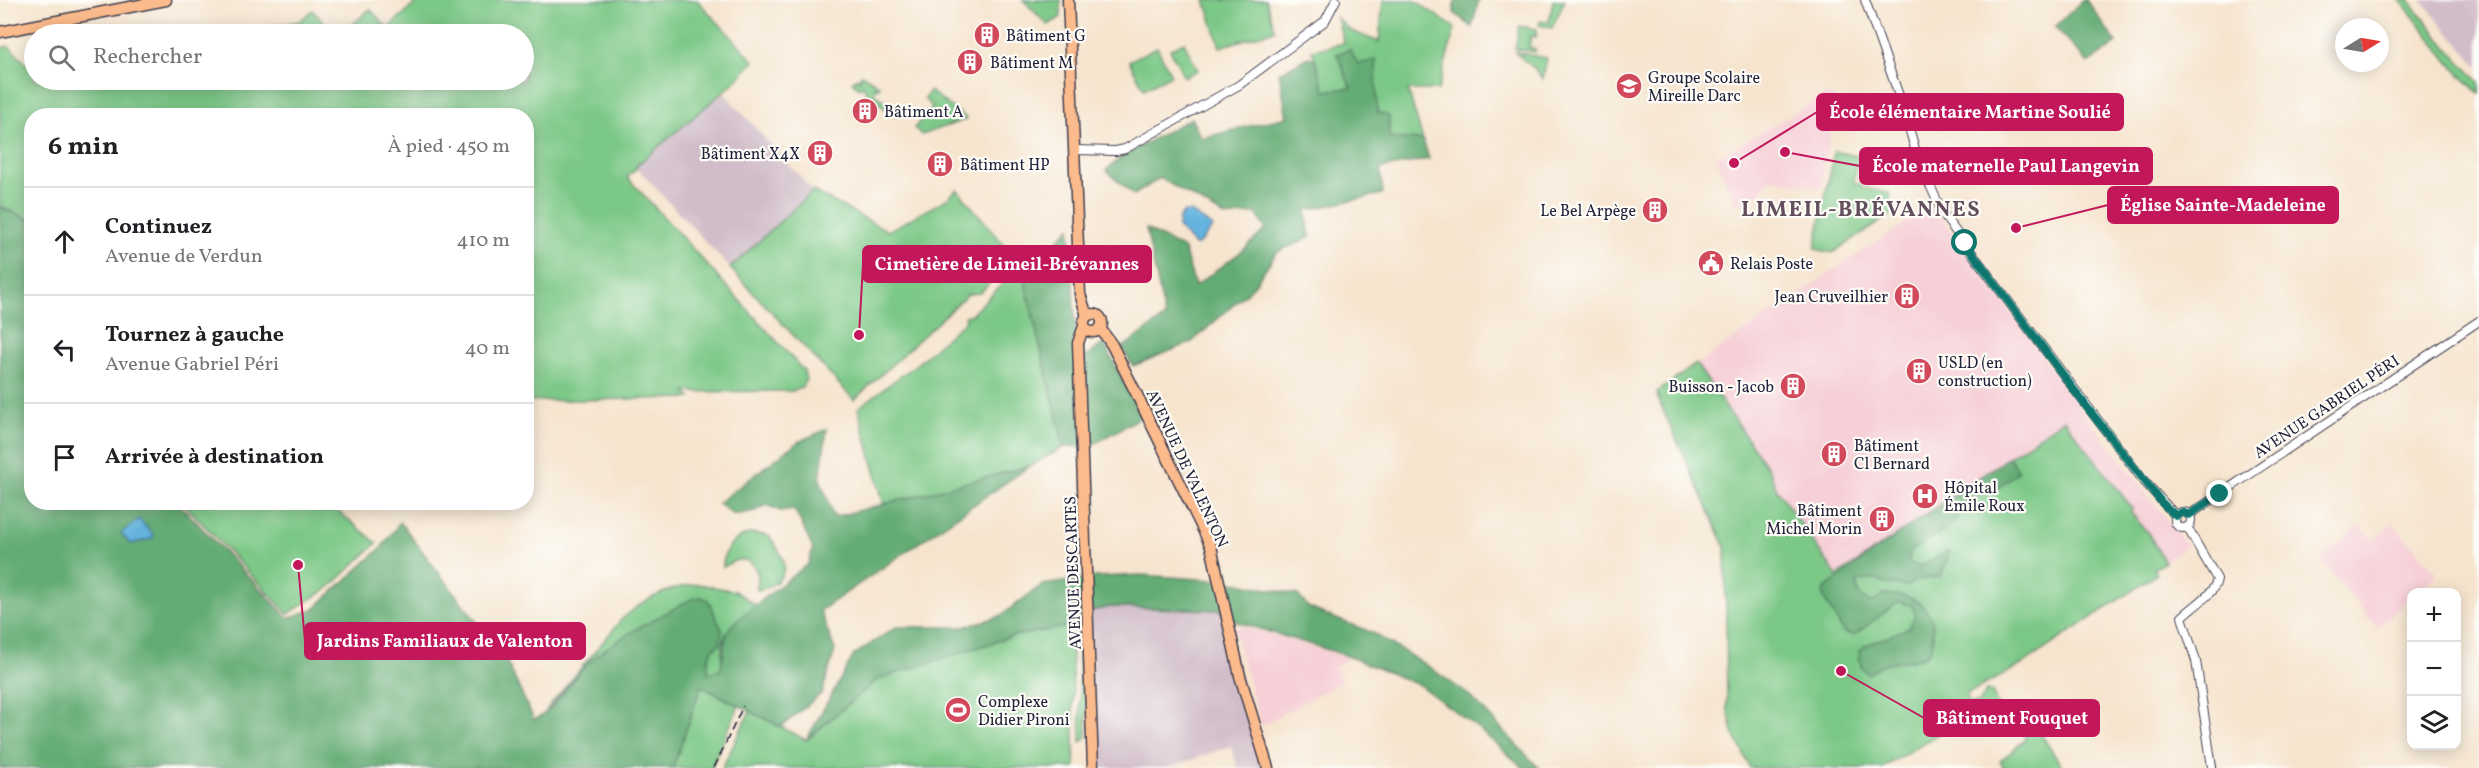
<!DOCTYPE html>
<html lang="fr">
<meta charset="utf-8">
<style>
body{margin:0;font-family:Vollkorn,serif;background:#f2f2f2;color:#202124}
.controls{position:absolute;right:18px;bottom:18px;display:grid;overflow:hidden;border-radius:12px;box-shadow:0 3px 15px #0003}
.controls button{width:54px;height:54px;display:grid;place-items:center;padding:0;border:0;border-bottom:2px solid #e0e0e0;background:#fff;color:#202124;font:30px sans-serif}
.compass{position:absolute;left:2335px;top:18px;width:54px;height:54px;border-radius:50%;background:#fff;box-shadow:0 3px 15px #0003;rotate:79deg}
.stop{position:absolute;width:18px;height:18px;margin:-14px;border:4px solid #0f766e;border-radius:50%;background:#fff}
.stop.end{background:#0f766e;border-color:#fff;box-shadow:0 2px 6px #0008}
.list{margin:0;padding:0;list-style:none}
h2{display:flex;justify-content:space-between;align-items:center;height:78px;margin:0;padding:0 24px;font-size:26px}
h2 small{font-size:20px;font-weight:400;color:#757577}
.list li{display:grid;grid-template-columns:39px 1fr auto;gap:18px;align-items:center;box-sizing:border-box;height:108px;padding:0 24px;border-top:2px solid #e0e0e0}
.list b{display:block;font-size:22px;white-space:nowrap}
.list p{margin:0;font-size:20px;white-space:nowrap;color:#757577}
.list em{font-size:20px;font-style:normal;color:#757577}
.icon{flex:none;width:33px;height:33px;fill:none;stroke:currentColor;stroke-width:2;stroke-linecap:round;stroke-linejoin:round}
.map{position:relative;flex:none;width:2479px;height:768px;overflow:hidden}
.search{position:absolute;background:#fff;box-shadow:0 3px 15px #0003;left:24px;top:24px;width:510px;height:66px;display:flex;align-items:center;gap:15px;box-sizing:border-box;padding:0 21px;border-radius:33px;color:#757577;font-size:22px}
.panel{position:absolute;background:#fff;box-shadow:0 3px 15px #0003;left:24px;top:108px;width:510px;height:402px;border-radius:24px}
.map>svg:first-child{display:block}
</style>
<div class="map">
<svg width="2479" height="768" viewBox="0 0 2479 768">
<rect width="100%" height="100%" fill="#fdfcf7"/>
<filter id="ink" filterUnits="userSpaceOnUse"><feTurbulence type="fractalNoise" baseFrequency=".0167" numOctaves="2"/><feDisplacementMap in="SourceGraphic" scale="12" xChannelSelector="R" yChannelSelector="G"/><feConvolveMatrix kernelMatrix="1 2 1 2 8 2 1 2 1" color-interpolation-filters="sRGB"/></filter>
<filter id="wash" filterUnits="userSpaceOnUse"><feTurbulence type="fractalNoise" baseFrequency=".008" numOctaves="4" result="noise"/><feDisplacementMap in="SourceGraphic" scale="24" xChannelSelector="R" yChannelSelector="G"/><feGaussianBlur stdDeviation="1.35" result="paint"/><feColorMatrix in="noise" values="0 0 0 0 0 0 0 0 0 0 0 0 0 0 0 0 0 1.4 0 .05"/><feComposite in="paint" operator="in"/></filter>
<g filter="url(#wash)">
<rect width="100%" height="100%" fill="#f6e4ce"/>
<g fill="#f6cfd7">
<path d="M1827,94L1836,98L1821,188L1771,179L1758,195L1735,205L1716,158Z"/>
<path d="M1933,206L2083,412L2187,546L2154,569L2157,574L2021,665L1967,694L1966,699L1970,703L1975,716L1953,725L1882,768H1750L1733,732L1727,707L1725,546L1658,399L1657,392L1847,261Z"/>
<path d="M2393,523L2437,574L2416,592H2412L2411,597L2377,628L2321,559L2359,525L2373,540Z"/>
<path d="M1245,627L1348,658L1334,667L1342,681L1261,726L1234,629Z"/>
</g>
<g fill="#d1bdc9">
<path d="M2421,0H2479V68Z"/>
<path d="M723,92L813,191L730,268L635,166Z"/>
<path d="M1111,607L1222,610L1266,768H1238L1231,746L1168,768H1095L1090,611Z"/>
</g>
<g fill="#7bc887" stroke="#4e7561" stroke-width="1.5">
<path d="M419,0H697L754,61L736,81L636,166L637,168L627,177L804,371L806,380L802,387L794,391L686,392L691,398L527,401L526,116H32L31,220L0,206V48L9,46L34,72V80H524V34H342L370,9L388,28Z"/>
<path d="M1023,0H1061V17L1048,25Z"/>
<path d="M1205,0H1266L1275,30L1220,47Z"/>
<path d="M1383,0H1414L1455,28L1438,90H1408L1423,140L1389,139L1358,64L1337,54L1351,88L1325,91L1312,50L1344,43L1337,18L1351,31L1379,42Z"/>
<path d="M1553,0H1565L1552,28L1539,25L1540,21L1549,22Z"/>
<path d="M2400,0H2409L2453,54L2479,82V94L2459,74Z"/>
<path d="M312,10L336,34H231L300,21Z"/>
<path d="M1519,26L1537,29L1536,37L1531,36L1529,47L1535,49V52L1515,49Z"/>
<path d="M1184,42L1198,70L1184,77L1170,49Z"/>
<path d="M1157,47L1171,75L1144,89L1129,61Z"/>
<path d="M1514,52L1547,58L1543,79L1534,68Z"/>
<path d="M862,74L880,86L878,89L875,87L874,93L901,113L899,116H895L865,93L866,90L862,86L859,88L852,82L857,78L860,80L859,78Z"/>
<path d="M930,91L967,119L922,135L914,128L933,107L924,99Z"/>
<path d="M1834,151L1858,156L1854,183L1861,184L1862,187L1890,193L1892,214L1832,253L1815,249Z"/>
<path d="M957,189L1010,252L1013,249L1018,254L980,293L968,294L854,400L730,268L813,191L888,231L947,199Z"/>
<path d="M1017,269L1023,274L1064,447L1030,466L884,505L858,408L918,363L966,320L965,316L972,314Z"/>
<path d="M1696,364L1769,470L1776,488L1837,576L2064,419L2132,508L2131,513L2148,533L2165,562L2154,569L2157,574L2021,665L1967,694L1966,699L1970,703H1979L1987,690L1989,692L1992,691L1999,709L1953,725L1882,768H1750L1733,732L1727,707L1725,546L1658,399L1657,392Z"/>
<path d="M183,503H328L377,543L329,588L288,614Z"/>
<path d="M751,533L769,536C773,541 779,550 782,557C789,575 774,589 756,590C761,577 757,560 740,560C733,560 726,566 723,567C723,548 734,538 751,533Z"/>
<path d="M698,584L735,591L757,606C742,618 725,626 722,646C721,655 724,662 720,670L708,674C707,659 708,653 720,643L722,630L708,600L679,606L591,660L546,710L622,619C645,598 667,588 698,584Z"/>
<path d="M1071,626L1075,768H722L750,711L806,740L878,679L1013,636Z"/>
<path d="M1085,632L1087,737L1081,742L1078,636L1079,633Z"/>
<path d="M701,686L739,706L711,768H673Z"/>
<path d="M2035,725L2063,768H2004L2000,761L2026,739L2023,731Z"/>
</g>
<g fill="#64ac74" stroke="#436758" stroke-width="1.5">
<path d="M1456,0H1479L1472,27L1454,13V4Z"/>
<path d="M2083,0H2086L2117,43L2088,63L2055,27Z"/>
<path d="M1350,49L1358,64L1376,60L1377,112L1389,116V138L1423,140L1429,159L1380,169L1383,194L1306,210L1310,237L1277,252L1252,288L1192,342L1133,366L1122,348L1165,317L1146,229L1184,249L1195,286L1242,251L1266,229L1256,213L1226,217L1160,178L1134,195L1106,170L1124,155L1191,118L1201,138L1287,117L1279,73L1309,57L1315,59L1325,91L1351,88L1337,54Z"/>
<path d="M0,207L28,219L31,223L32,502L178,503L288,618L314,609L382,547L400,522L506,660L534,720C556,710 572,677 591,660C618,637 662,615 694,598L701,597L708,600L722,630L720,643C708,652 707,659 708,673L720,670C725,658 721,645 728,630C731,623 796,573 808,564L813,549L796,512L792,510L780,511L767,505L755,511L733,515L718,503L798,442L827,429L820,479L834,517L1030,466L820,611L835,650L822,693L781,727L701,686L673,768H0Z"/>
<path d="M1070,228L1076,339L1085,358L1104,343L1141,417L1091,446L1064,447L1023,274Z"/>
<path d="M2009,457L2018,471L1998,488L1981,492L1962,509L1957,519L1939,534L1910,551L1909,563L1919,566L1949,551L1948,558L1941,576L1915,581L1908,586L1886,584L1873,579L1857,582L1858,593L1865,600L1874,602L1883,594C1903,595 1917,596 1928,613C1934,620 1933,626 1933,635C1935,667 1904,658 1884,664C1879,665 1873,671 1868,674L1861,667L1859,651L1864,646L1909,628L1915,615L1913,606L1899,602L1854,635L1844,633L1823,597L1824,589L1888,541Z"/>
<path d="M1141,575L1229,581L1298,595L1309,608L1373,633L1429,667L1470,696L1539,768H1524L1476,727L1419,685L1345,655L1224,618L1221,610L1111,607L1091,611L1071,626L1013,636L878,679L806,740L854,655L896,627H964L1000,616L1042,585L1097,577Z"/>
</g>
<g fill="#64b3de" stroke="#436a8c" stroke-width="1.5">
<path d="M1184,212H1191L1213,227L1198,245H1194L1178,227L1179,218Z"/>
<path d="M139,519L154,536L151,539L130,544L121,533Z"/>
</g>
</g>
<g filter="url(#ink)">
<g fill="none" stroke-linecap="round" stroke-linejoin="round">
<defs>
<g id="minor">
<path d="M1865,0L1902,104L1918,159L1944,216L2143,480L2176,516"/>
<path d="M1074,150L1116,151L1125,149L1239,85L1325,21L1336,0"/>
<circle cx="2183" cy="520" r="8"/>
<path d="M2189,515L2479,321"/>
<path d="M2187,527L2217,579C2215,594 2193,606 2182,617L2196,661L2212,767"/>
</g>
<g id="major">
<path d="M1068,0L1080,294L1087,316"/>
<path d="M0,32L166,0"/>
<circle cx="1093" cy="323" r="9"/>
<path d="M1084,326L1078,343L1093,768"/>
<path d="M1100,328L1112,345L1134,389L1211,546L1240,676L1268,768"/>
</g>
</defs>
<use href="#minor" stroke="#423f51" stroke-width="10"/>
<use href="#major" stroke="#423f51" stroke-width="13"/>
<use href="#minor" stroke="#fff" stroke-width="8"/>
<use href="#major" stroke="#fbbb8c" stroke-width="10"/>
<path stroke="#22223b" stroke-width="1.5" stroke-dasharray="9 4.5" stroke-linecap="butt" d="M714,768L743,706"/>
</g>
</g>
<g fill="none" stroke-linecap="round" stroke-linejoin="round" filter="url(#ink)">
<path stroke="#0f766e" stroke-width="8" d="M1965,243L2086,406L2162,503L2176,516L2182,512L2189,515L2220,494"/>
</g>
<defs>
<symbol id="building-disc" viewBox="-11 -11 22 22"><circle r="9.5" fill="#d1495b" stroke="#fdfcf7"/><path d="M-4-6H4V6H1V3H-1V6H-4ZM-2.5-4.3h1.7v1.8h-1.7ZM.8-4.3h1.7v1.8H.8ZM-2.5-1h1.7V.8h-1.7ZM.8-1h1.7V.8H.8Z" fill="#fff"/></symbol>
<symbol id="school-disc" viewBox="-11 -11 22 22"><circle r="9.5" fill="#d1495b" stroke="#fdfcf7"/><path d="M0-5L7-2L0 1L-7-2ZM-4 1L0 2.5L4 1V4Q0 6-4 4Z" fill="#fff"/></symbol>
<symbol id="civic-disc" viewBox="-11 -11 22 22"><circle r="9.5" fill="#d1495b" stroke="#fdfcf7"/><path d="M-.6-6.5H3V-4.5H.6V-3L4-1V1h2V6H-6V1h2V-1L-.6-3ZM-1.2 2.5V6h2.4V2.5Z" fill="#fff"/></symbol>
<symbol id="hospital-disc" viewBox="-11 -11 22 22"><circle r="9.5" fill="#d1495b" stroke="#fdfcf7"/><path d="M-5-5h3v3.5h4V-5h3V5h-3V1.5h-4V5h-3Z" fill="#fff"/></symbol>
<symbol id="stadium-disc" viewBox="-11 -11 22 22"><circle r="9.5" fill="#d1495b" stroke="#fdfcf7"/><path d="M0-5a6.5 5 0 1 0 0 10a6.5 5 0 1 0 0-10ZM-3.5-1.8h7v3.6h-7Z" fill="#fff"/></symbol>
</defs>
<g fill-rule="evenodd">
<use href="#building-disc" x="972" y="20" width="30" height="30"/>
<use href="#building-disc" x="955" y="47" width="30" height="30"/>
<use href="#school-disc" x="1614" y="71" width="30" height="30"/>
<use href="#building-disc" x="850" y="96" width="30" height="30"/>
<use href="#building-disc" x="805" y="138" width="30" height="30"/>
<use href="#building-disc" x="925" y="149" width="30" height="30"/>
<use href="#building-disc" x="1640" y="195" width="30" height="30"/>
<use href="#civic-disc" x="1696" y="248" width="30" height="30"/>
<use href="#building-disc" x="1892" y="281" width="30" height="30"/>
<use href="#building-disc" x="1904" y="356" width="30" height="30"/>
<use href="#building-disc" x="1778" y="371" width="30" height="30"/>
<use href="#building-disc" x="1819" y="439" width="30" height="30"/>
<use href="#hospital-disc" x="1910" y="481" width="30" height="30"/>
<use href="#building-disc" x="1867" y="504" width="30" height="30"/>
<use href="#stadium-disc" x="943" y="695" width="30" height="30"/>
</g>
<g text-anchor="middle" stroke-width="4.5" stroke-linejoin="round" paint-order="stroke">
<g font-size="16" fill="#22223b" stroke="#fdfcf7" text-anchor="start">
<text x="1006" y="41">Bâtiment G</text>
<text x="990" y="68">Bâtiment M</text>
<text x="1648" y="83">Groupe Scolaire<tspan x="1648" dy="18">Mireille Darc</tspan></text>
<text x="884" y="117">Bâtiment A</text>
<text x="800" y="159" text-anchor="end">Bâtiment X4X</text>
<text x="960" y="170">Bâtiment HP</text>
<text x="1636" y="216" text-anchor="end">Le Bel Arpège</text>
<text x="1730" y="269">Relais Poste</text>
<text x="1888" y="302" text-anchor="end">Jean Cruveilhier</text>
<text x="1938" y="368">USLD (en<tspan x="1938" dy="18">construction)</tspan></text>
<text x="1774" y="392" text-anchor="end">Buisson - Jacob</text>
<text x="1854" y="451">Bâtiment<tspan x="1854" dy="18">Cl Bernard</tspan></text>
<text x="1944" y="493">Hôpital<tspan x="1944" dy="18">Émile Roux</tspan></text>
<text x="1862" y="516" text-anchor="end">Bâtiment<tspan x="1862" dy="18">Michel Morin</tspan></text>
<text x="978" y="707">Complexe<tspan x="978" dy="18">Didier Pironi</tspan></text>
</g>
<g font-size="16" fill="#22223b" stroke="#fdfcf7">
<text transform="translate(2326 406) rotate(-34)" y="6">AVENUE GABRIEL PÉRI</text>
<text transform="translate(1188 468) rotate(65)" y="6">AVENUE DE VALENTON</text>
<text transform="translate(1072 573) rotate(-92)" y="6">AVENUE DESCARTES</text>
</g>
<g font-size="22" font-weight="bold" letter-spacing="1.5" fill="#624e5c" stroke="#fdfcf7">
<text x="1861" y="216">LIMEIL-BRÉVANNES</text>
</g>
</g>
<path fill="none" stroke="#c2185b" stroke-width="2" d="M1734 163L1817 112M1785 152L1860 166M2016 228L2108 205M859 335L863 264M298 565L305 641M1841 671L1924 718"/>
<g fill="#c2185b" stroke="#fdfcf7" stroke-width="2">
<circle cx="1734" cy="163" r="6"/>
<circle cx="1785" cy="152" r="6"/>
<circle cx="2016" cy="228" r="6"/>
<circle cx="859" cy="335" r="6"/>
<circle cx="298" cy="565" r="6"/>
<circle cx="1841" cy="671" r="6"/>
</g>
<g fill="#c2185b" stroke="#c2185b" stroke-width="2">
<rect x="1817" y="94" width="306" height="36" rx="6"/>
<rect x="1860" y="148" width="292" height="36" rx="6"/>
<rect x="2108" y="187" width="230" height="36" rx="6"/>
<rect x="863" y="246" width="288" height="36" rx="6"/>
<rect x="305" y="623" width="280" height="36" rx="6"/>
<rect x="1924" y="700" width="175" height="36" rx="6"/>
</g>
<g font-size="18" text-anchor="middle" font-weight="bold" fill="#fff">
<text x="1970" y="118">École élémentaire Martine Soulié</text>
<text x="2006" y="172">École maternelle Paul Langevin</text>
<text x="2223" y="211">Église Sainte-Madeleine</text>
<text x="1007" y="270">Cimetière de Limeil-Brévannes</text>
<text x="445" y="647">Jardins Familiaux de Valenton</text>
<text x="2012" y="724">Bâtiment Fouquet</text>
</g>
</svg>
<div class="controls">
<button>+</button>
<button>−</button>
<button><svg class="icon" aria-label="layers" viewBox="0 0 24 24"><path d="M12 4l9 5-9 5-9-5zM3 14l9 5 9-5"/></svg></button>
</div>
<svg class="compass" viewBox="-18 -18 36 36"><path d="M0-13l5 13h-10z" fill="#e53935"/><path d="M0 13l5-13h-10z" fill="#757577"/></svg>
<div class="stop" style="left:1965px;top:243px"></div>
<div class="stop end" style="left:2220px;top:494px"></div>
<div class="search"><svg class="icon" aria-label="search" viewBox="0 0 24 24"><circle cx="10" cy="10" r="6"/><path d="M15 15l6 6"/></svg>Rechercher</div>
<section class="panel">
<h2>6 min<small>À pied · 450 m</small></h2>
<ul class="list">
<li><svg class="icon" aria-label="ahead" viewBox="0 0 24 24"><path d="M12 20V5M6 11l6-6 6 6"/></svg><div><b>Continuez</b><p>Avenue de Verdun</p></div><em>410 m</em></li>
<li><svg class="icon" aria-label="left" viewBox="0 0 24 24"><path d="M17 20v-9H6M10 6l-5 5 5 5"/></svg><div><b>Tournez à gauche</b><p>Avenue Gabriel Péri</p></div><em>40 m</em></li>
<li><svg class="icon" aria-label="arrive" viewBox="0 0 24 24"><path d="M6 21V4h12l-3 4 3 4H6"/></svg><div><b>Arrivée à destination</b></div></li>
</ul>
</section>
</div>
